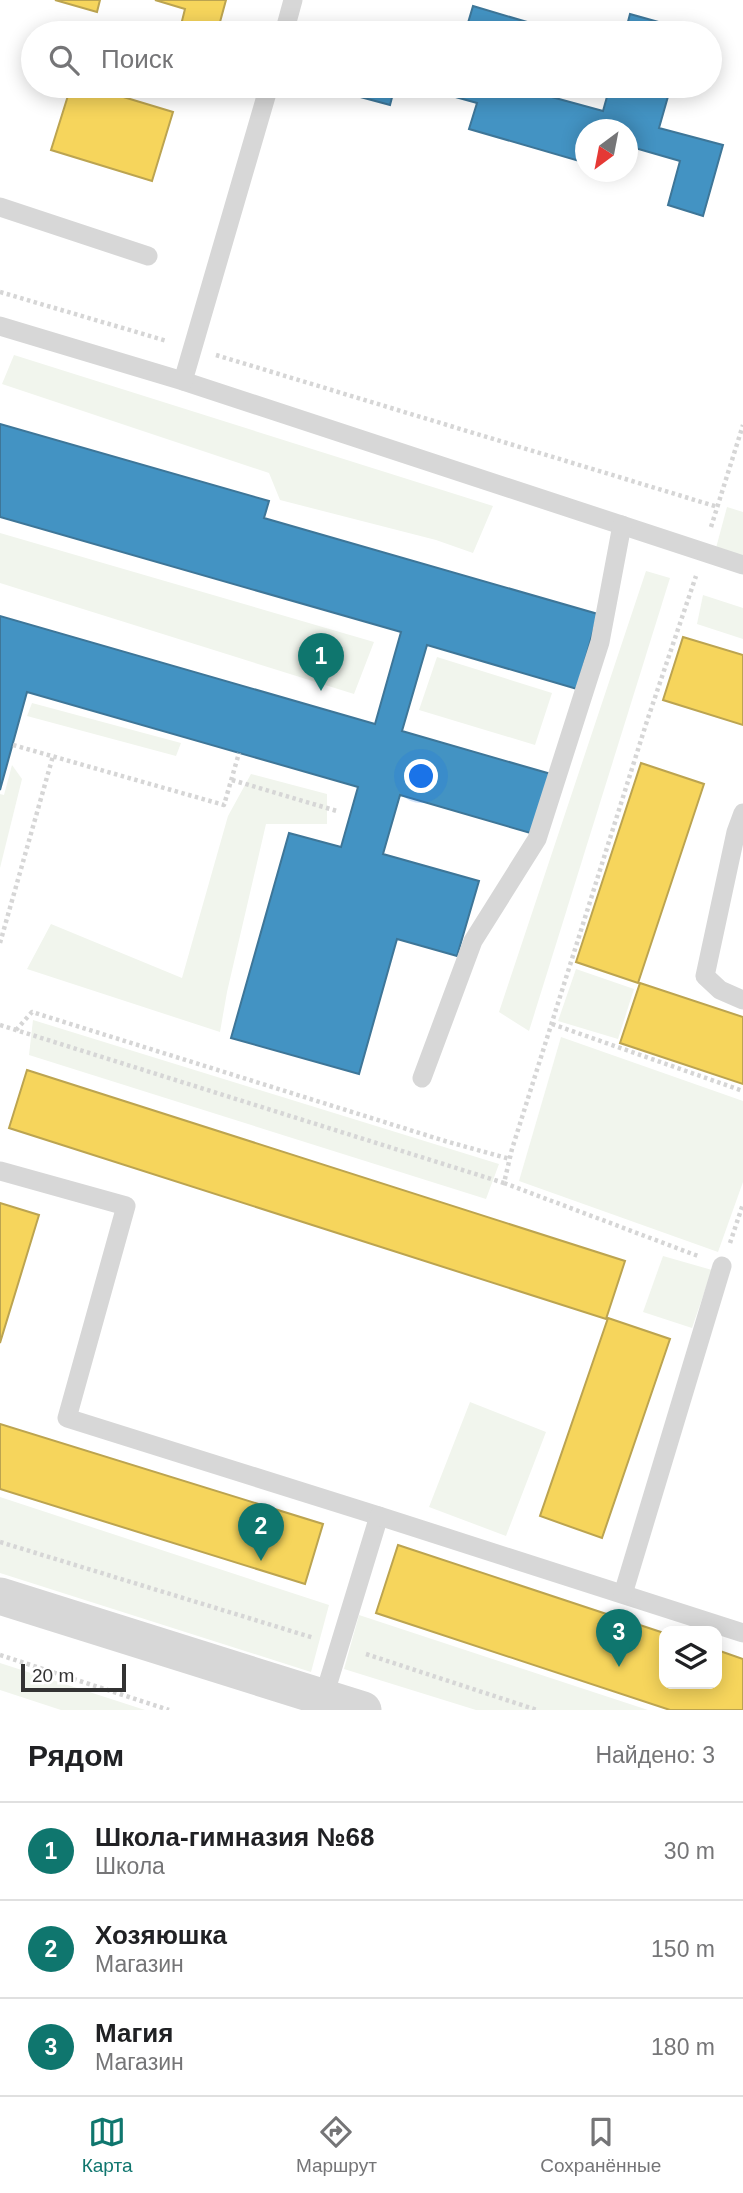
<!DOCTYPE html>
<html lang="ru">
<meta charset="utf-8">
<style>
body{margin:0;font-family:Arial,sans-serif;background:#f6f6f6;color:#202124}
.controls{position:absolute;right:21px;bottom:21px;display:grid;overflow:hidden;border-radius:14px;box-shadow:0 4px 18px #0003}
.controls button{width:63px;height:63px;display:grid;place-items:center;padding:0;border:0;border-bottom:2px solid #e0e0e0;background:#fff;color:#202124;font:35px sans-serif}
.compass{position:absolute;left:575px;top:119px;width:63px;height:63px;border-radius:50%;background:#fff;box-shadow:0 4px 18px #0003;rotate:212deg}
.scale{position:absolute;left:21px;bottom:18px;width:105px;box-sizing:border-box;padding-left:7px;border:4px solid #333;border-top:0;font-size:19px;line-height:24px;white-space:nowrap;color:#333;-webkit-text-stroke:5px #fff;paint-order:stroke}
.you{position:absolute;left:422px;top:777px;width:24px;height:24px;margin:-18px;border:5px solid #fff;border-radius:50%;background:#1a73e8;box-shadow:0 0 0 10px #1a73e833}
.badge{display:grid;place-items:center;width:46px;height:46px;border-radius:50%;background:#0f766e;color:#fff;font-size:23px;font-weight:700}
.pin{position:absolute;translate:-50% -58px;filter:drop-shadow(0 2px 4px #0008)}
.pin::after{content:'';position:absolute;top:37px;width:24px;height:21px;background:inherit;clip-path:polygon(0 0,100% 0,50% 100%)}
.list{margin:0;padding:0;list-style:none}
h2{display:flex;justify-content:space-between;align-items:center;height:91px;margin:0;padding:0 28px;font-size:30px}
h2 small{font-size:23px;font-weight:400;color:#757577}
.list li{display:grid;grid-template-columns:46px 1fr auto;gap:21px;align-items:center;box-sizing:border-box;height:98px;padding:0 28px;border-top:2px solid #e0e0e0}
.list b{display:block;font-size:26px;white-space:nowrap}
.list p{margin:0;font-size:23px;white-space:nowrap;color:#757577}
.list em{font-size:23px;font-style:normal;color:#757577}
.icon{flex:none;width:38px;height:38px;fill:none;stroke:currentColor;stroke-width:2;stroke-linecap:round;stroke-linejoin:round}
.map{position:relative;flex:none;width:743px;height:1710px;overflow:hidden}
.search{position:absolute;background:#fff;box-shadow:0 4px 18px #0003;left:21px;right:21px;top:21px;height:77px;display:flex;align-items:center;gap:18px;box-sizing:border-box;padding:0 24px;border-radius:38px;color:#757577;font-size:26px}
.sheet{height:385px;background:#fff}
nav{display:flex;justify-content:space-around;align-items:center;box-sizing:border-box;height:98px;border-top:2px solid #e0e0e0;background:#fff;font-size:19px;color:#757577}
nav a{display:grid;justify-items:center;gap:4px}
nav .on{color:#0f766e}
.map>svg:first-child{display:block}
</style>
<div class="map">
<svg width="743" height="1710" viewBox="0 0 743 1710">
<rect width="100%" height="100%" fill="#fff"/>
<g fill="#f1f5ed">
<path d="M14,355L493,506L473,553L436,540L280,500L269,473L2,384Z"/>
<path d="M727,507L743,512V557L716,548Z"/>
<path d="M0,533L374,642L354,694L0,583Z"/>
<path d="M646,571L670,578L529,1031L499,1012Z"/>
<path d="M703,595L743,608V639L697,624Z"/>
<path d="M437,657L552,693L535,745L419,710Z"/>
<path d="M32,703L181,743L176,756L27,716Z"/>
<path d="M12,765L22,779L0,868V794L4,795Z"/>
<path d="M251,774L327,794V824H266L227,992L220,1032L27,969L51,924L182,978L228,816Z"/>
<path d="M576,969L634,989L618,1039L558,1021Z"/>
<path d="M33,1020L499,1164L486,1199L29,1055Z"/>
<path d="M561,1037L743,1101V1182L718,1252L519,1181Z"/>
<path d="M663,1256L712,1270L692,1328L643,1312Z"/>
<path d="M470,1402L546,1432L506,1536L429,1507Z"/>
<path d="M0,1497L329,1605L311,1672L0,1573Z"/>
<path d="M359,1615L648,1710H476L344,1669Z"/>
<path d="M0,1663L145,1710H61L0,1690Z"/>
</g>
<g fill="#f6d55c" stroke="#bca450" stroke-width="2">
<path d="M55,0H100L97,12Z"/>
<path d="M155,0H226L217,33H179L185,9Z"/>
<path d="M71,86H87L173,112L152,181L51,150Z"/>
<path d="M683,637L743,655V725L663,700Z"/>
<path d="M641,763L704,784L638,983L576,962Z"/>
<path d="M640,983L743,1017V1084L620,1043Z"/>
<path d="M27,1070L625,1261L606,1319L9,1128Z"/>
<path d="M0,1203L39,1215L0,1343Z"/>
<path d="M608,1318L670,1339L602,1538L540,1516Z"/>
<path d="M0,1424L323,1524L305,1584L0,1489Z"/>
<path d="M398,1545L664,1633V1684H717V1650L743,1659V1710H670L376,1613Z"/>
</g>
<g fill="#4393c3" stroke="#3e7698" stroke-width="2">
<path d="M473,6L544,27L542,33H465Z"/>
<path d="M630,14L687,30L686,33H625Z"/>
<path d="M356,86H395L390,105L353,95Z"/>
<path d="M416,86H527L526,90L603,111L610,86H671L659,128L723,145L703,216L668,205L680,161L628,146V130H586V163L469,129L477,103Z"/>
<path d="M0,424L269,501L264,518L598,614L577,689L427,645L402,731L551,774L534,834L400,795L383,854L479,881L457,956L397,939L359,1074L231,1038L289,833L341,847L358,787L27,692L0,790V616L375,724L401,632L0,517Z"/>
</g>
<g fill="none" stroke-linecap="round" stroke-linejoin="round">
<g stroke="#d6d6d6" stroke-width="4.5" stroke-dasharray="3.5 3.5" stroke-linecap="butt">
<path d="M0,292L167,341"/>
<path d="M216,355L718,507"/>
<path d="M711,527L743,425"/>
<path d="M13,745L224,805L239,753"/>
<path d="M232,780L337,811"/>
<path d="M0,943L53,756"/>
<path d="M552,1024L743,1091"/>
<path d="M0,1025L504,1183L512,1149L647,721L696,576"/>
<path d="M16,1030L32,1012L445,1141L510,1159"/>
<path d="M504,1183L698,1256"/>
<path d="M730,1243L743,1204"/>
<path d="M0,1542L314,1638"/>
<path d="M366,1654L537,1710"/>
<path d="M0,1655L169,1710"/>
</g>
<g stroke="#d7d7d7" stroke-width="19">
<path d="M284,33L293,0"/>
<path d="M0,207L148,256"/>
<path d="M0,326L183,381L743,565"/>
<path d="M183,381L269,86"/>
<path d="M743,813L736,832L705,976L720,990L743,1000"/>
<path d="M422,1078L473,941L537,839L600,642L622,525"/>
<path d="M0,1171L126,1206L67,1418L379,1516L321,1706"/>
<path d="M379,1516L743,1633"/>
<path d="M623,1594L722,1266"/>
</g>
<path stroke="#d7d7d7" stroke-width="37" d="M0,1596L363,1710"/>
</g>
</svg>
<div class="controls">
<button><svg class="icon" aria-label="layers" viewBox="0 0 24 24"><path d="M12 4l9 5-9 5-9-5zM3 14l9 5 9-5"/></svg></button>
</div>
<svg class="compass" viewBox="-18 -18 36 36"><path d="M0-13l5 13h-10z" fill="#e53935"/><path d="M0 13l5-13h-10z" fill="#757577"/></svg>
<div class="scale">20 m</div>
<div class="you"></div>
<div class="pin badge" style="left:321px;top:691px">1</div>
<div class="pin badge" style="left:261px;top:1561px">2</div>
<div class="pin badge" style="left:619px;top:1667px">3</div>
<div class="search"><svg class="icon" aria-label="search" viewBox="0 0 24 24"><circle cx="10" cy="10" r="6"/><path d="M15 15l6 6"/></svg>Поиск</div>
</div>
<section class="sheet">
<h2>Рядом<small>Найдено: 3</small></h2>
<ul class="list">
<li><span class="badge">1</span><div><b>Школа-гимназия №68</b><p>Школа</p></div><em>30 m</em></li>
<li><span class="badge">2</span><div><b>Хозяюшка</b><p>Магазин</p></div><em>150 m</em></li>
<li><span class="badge">3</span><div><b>Магия</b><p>Магазин</p></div><em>180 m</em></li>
</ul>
</section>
<nav>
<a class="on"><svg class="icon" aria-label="map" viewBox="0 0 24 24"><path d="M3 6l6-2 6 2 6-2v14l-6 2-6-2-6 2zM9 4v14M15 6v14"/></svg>Карта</a>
<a><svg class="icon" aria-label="directions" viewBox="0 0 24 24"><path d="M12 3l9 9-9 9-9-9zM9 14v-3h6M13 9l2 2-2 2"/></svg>Маршрут</a>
<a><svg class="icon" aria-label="saved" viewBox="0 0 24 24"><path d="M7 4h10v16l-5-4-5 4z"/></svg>Сохранённые</a>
</nav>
